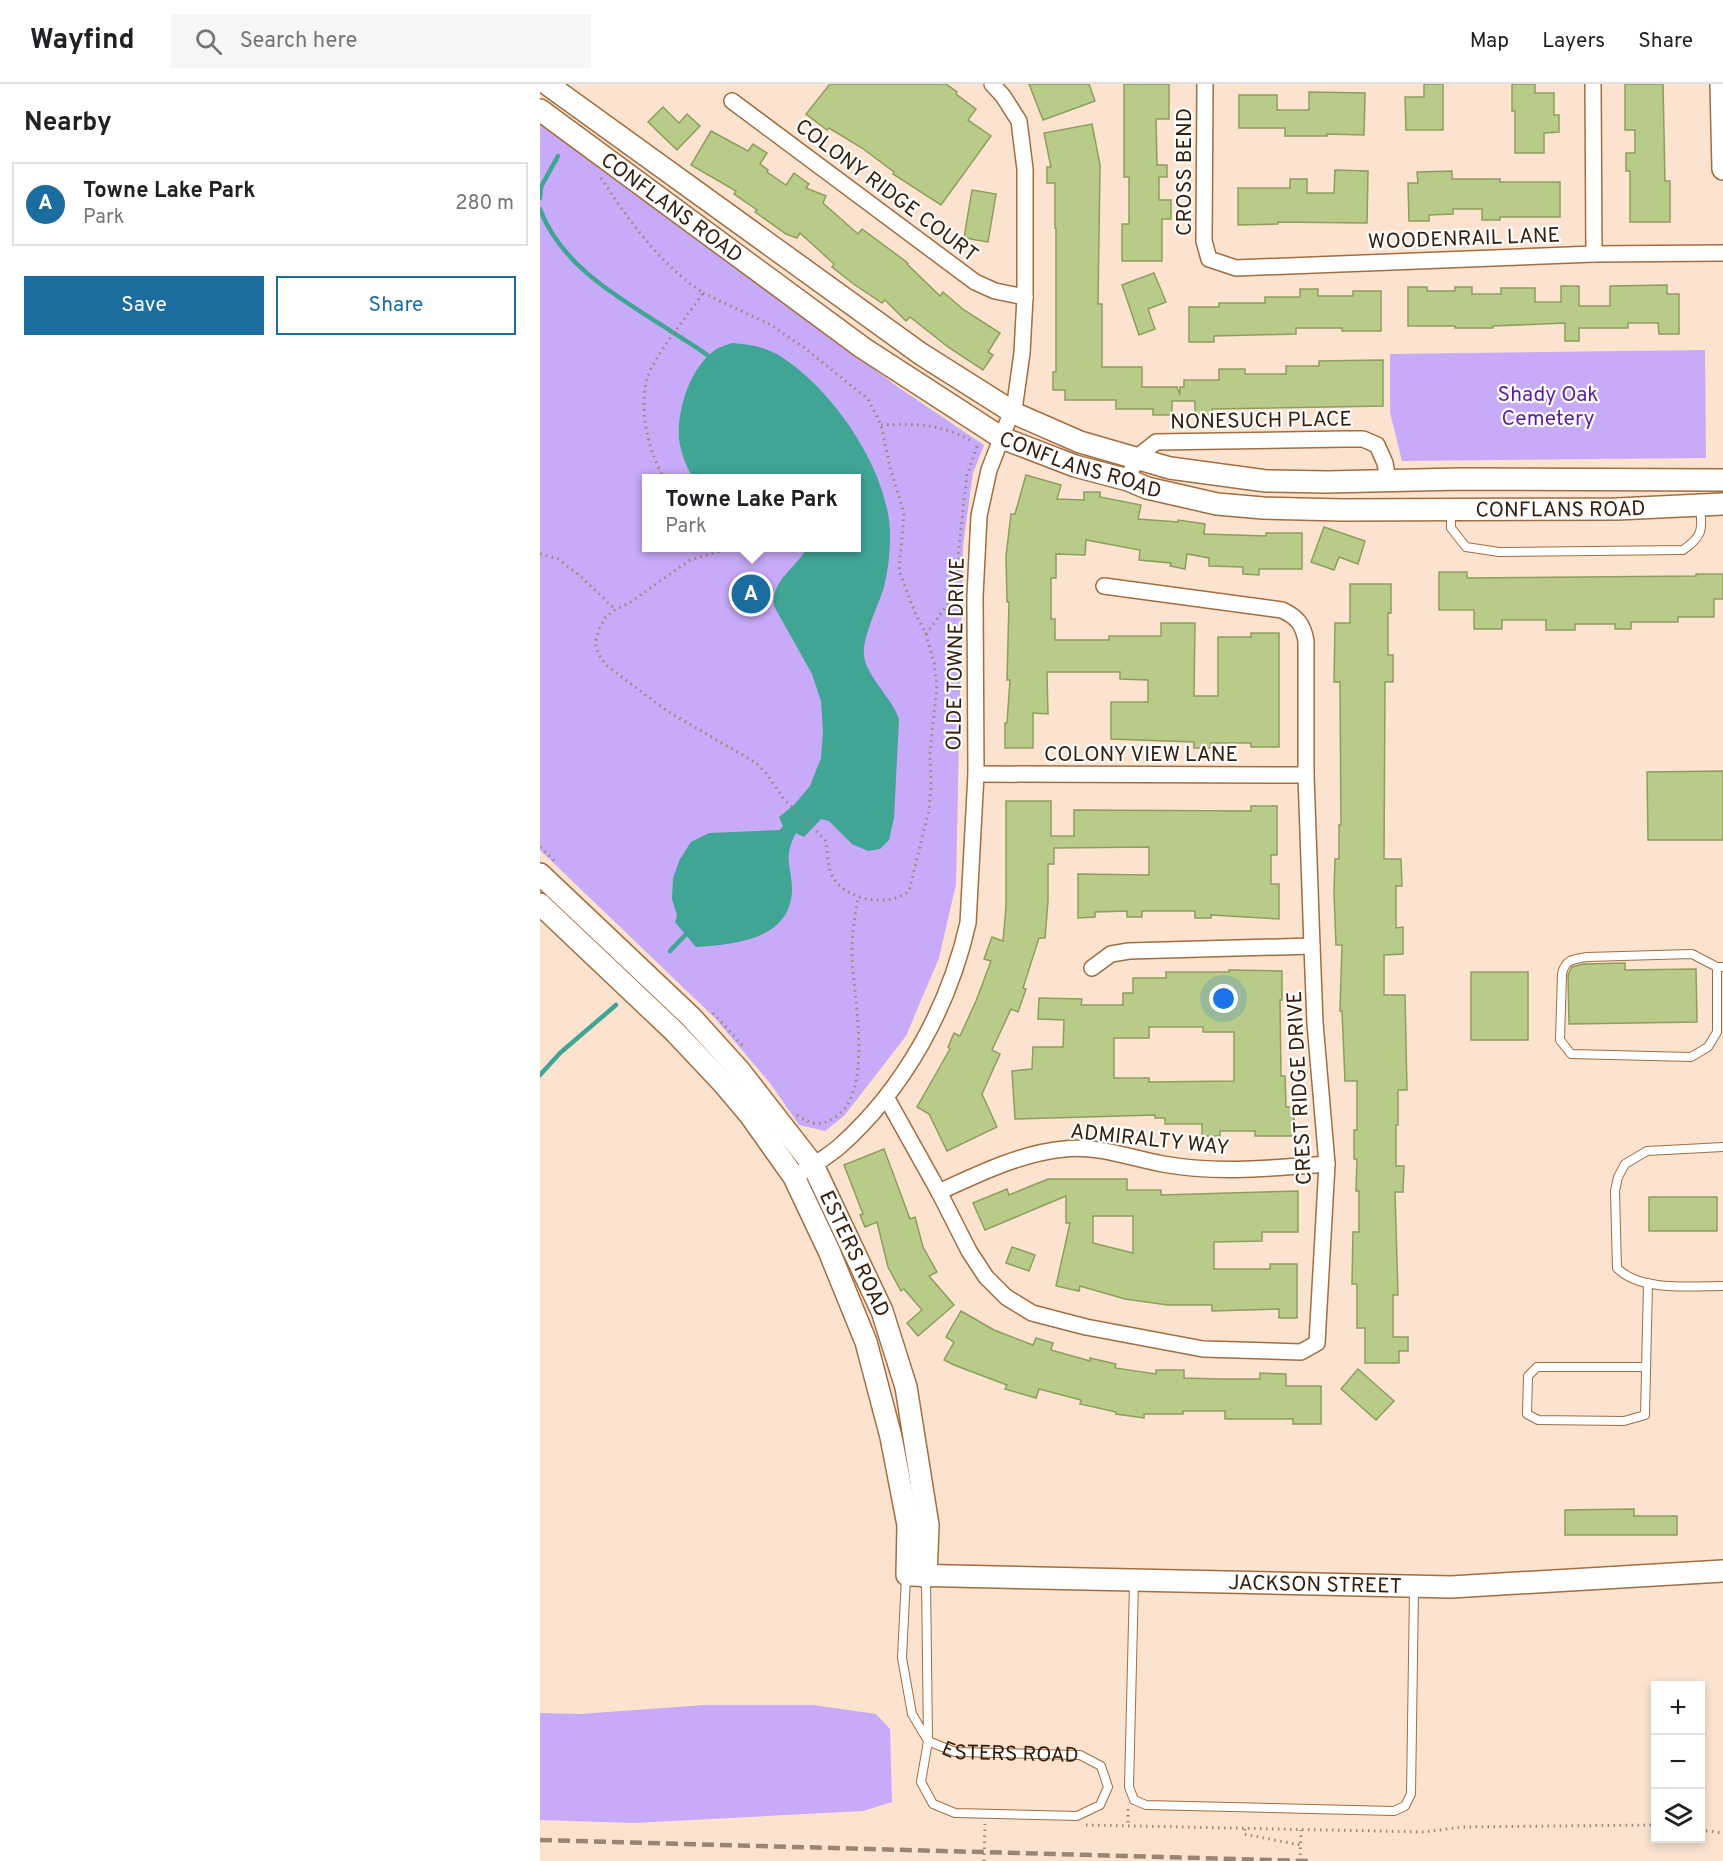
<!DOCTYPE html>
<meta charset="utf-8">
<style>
body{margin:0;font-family:Overpass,sans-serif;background:#f6f6f6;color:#202124}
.controls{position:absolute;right:18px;bottom:18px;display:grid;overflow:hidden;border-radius:0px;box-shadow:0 3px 9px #0003}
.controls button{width:54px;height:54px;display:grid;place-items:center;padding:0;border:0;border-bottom:2px solid #e0e0e0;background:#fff;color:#202124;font:30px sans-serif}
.you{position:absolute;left:684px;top:915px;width:21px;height:21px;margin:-15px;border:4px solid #fff;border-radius:50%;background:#1a73e8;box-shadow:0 0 0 9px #1a73e833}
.badge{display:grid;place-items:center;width:39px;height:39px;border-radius:50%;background:#1a6d9e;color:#fff;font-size:20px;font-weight:700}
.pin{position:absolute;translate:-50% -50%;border:3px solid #fff;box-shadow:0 2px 6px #0006}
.popup{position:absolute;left:102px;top:390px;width:219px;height:78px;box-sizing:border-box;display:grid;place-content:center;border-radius:0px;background:#fff;filter:drop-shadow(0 2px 4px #0005);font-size:20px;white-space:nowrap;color:#757577}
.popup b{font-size:22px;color:#202124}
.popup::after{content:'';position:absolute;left:50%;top:100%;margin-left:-12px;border:12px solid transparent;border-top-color:#fff}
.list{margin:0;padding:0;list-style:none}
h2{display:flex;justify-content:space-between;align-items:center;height:78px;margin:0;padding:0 24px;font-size:26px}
h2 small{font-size:20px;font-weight:400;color:#757577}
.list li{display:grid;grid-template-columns:39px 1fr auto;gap:18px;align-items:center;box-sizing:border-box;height:84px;margin:0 12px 12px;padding:0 12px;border:2px solid #e0e0e0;border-radius:0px}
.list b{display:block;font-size:22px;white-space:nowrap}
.list p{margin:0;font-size:20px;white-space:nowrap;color:#757577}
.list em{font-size:20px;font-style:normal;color:#757577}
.actions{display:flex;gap:12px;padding:18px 24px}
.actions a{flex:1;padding:14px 0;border:2px solid #1a6d9e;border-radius:0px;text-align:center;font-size:21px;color:#1a6d9e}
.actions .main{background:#1a6d9e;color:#fff}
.icon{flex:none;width:33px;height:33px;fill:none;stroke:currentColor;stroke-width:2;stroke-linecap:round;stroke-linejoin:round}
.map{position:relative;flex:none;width:1183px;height:1777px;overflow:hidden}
header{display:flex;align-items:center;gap:36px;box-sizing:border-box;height:84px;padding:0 30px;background:#fff;border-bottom:2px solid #e0e0e0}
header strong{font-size:28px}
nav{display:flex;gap:33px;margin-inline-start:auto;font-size:21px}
.search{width:420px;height:54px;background:#f6f6f6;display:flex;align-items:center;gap:15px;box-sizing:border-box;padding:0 21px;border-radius:0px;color:#757577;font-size:22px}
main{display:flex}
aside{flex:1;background:#fff}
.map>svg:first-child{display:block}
</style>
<header>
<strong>Wayfind</strong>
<div class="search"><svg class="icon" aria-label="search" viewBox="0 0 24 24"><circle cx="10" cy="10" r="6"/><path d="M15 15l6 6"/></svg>Search here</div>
<nav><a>Map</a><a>Layers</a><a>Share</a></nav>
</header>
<main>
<aside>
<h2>Nearby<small></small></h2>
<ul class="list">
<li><span class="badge">A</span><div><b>Towne Lake Park</b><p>Park</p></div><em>280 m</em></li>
</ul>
<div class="actions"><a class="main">Save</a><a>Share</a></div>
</aside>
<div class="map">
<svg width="1183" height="1777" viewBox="0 0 1183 1777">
<rect width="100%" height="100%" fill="#fbe3d0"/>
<g fill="#c7aaf8" fill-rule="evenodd">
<path d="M0,37L358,303L444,361L433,389L423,462L416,800L399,874L366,952L304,1032L285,1047L259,1041L230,999L175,934L0,766ZM106,394H316V464H106Z"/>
<path d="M1165,266L1166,374L862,377L850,328V270Z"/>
<path d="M165,1621H273L336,1630L350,1645L352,1718L323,1727L93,1739L0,1736V1629L40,1630Z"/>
</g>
<path fill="#40a595" d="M192,259C209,260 225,263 240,272C293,305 351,389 350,453C350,469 348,487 344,503C338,523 322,553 324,572C327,593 352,614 359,635L354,734L349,756L340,765L328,767L312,760L289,737L281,735L264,753L256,749C243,773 251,780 252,804C252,856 195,860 156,863L135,838L137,831L132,815L133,794L140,775L151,758L169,749L240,746L243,742L239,733L254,721L270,702L281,674L283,647L281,617L272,590L234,522C231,496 256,484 267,464H316V394H153C146,382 141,369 139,355C137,325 150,284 175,266C179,263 187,261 192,259Z"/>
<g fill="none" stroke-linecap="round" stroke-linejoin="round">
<g stroke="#40a595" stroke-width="4.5">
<path d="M0,114L1,103L18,72"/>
<path d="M0,125C23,187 88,218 140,253C151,260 163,267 174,276"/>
<path d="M130,867L149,847"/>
<path d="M0,991L20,969L76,921"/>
</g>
</g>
<g fill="#b9cb88" stroke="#8d9e5d" stroke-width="1.5" fill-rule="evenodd">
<path d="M290,0H406L417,8L416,10L436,25L428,36L451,52L401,121L353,90L354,88L322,64L289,44L287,46L266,30Z"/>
<path d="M489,0H549L555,17L503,36Z"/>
<path d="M584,0H629V35H616L617,81H627V93H619V116H631V135H622V177H582V140H589V93H584Z"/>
<path d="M884,0H903V46H866L865,13H884Z"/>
<path d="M972,0H995V9H1014V31H1019V48L1004,49V69H975V27H972Z"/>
<path d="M1085,0H1123L1125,97H1130V138H1090V87H1086V69H1095V46H1085Z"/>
<path d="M769,8L825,9L824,51L787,50V52H745V44H699V11H737V26H769Z"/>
<path d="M123,23L139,39L147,30L160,42L137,66L108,38Z"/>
<path d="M552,40L560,81L558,220H562V283H602V303H637L640,311V303H644V296H679V285H705V290H746V282H779V277L843,276V322L672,325V331H655V317H632V331H613V325H576V316H525V306H513V288H516V144H515V99H507V83H511L504,49Z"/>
<path d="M171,47L208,67L213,60L227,69L220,80L228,86L227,88L246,101L254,89L269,100L266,104L286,112L283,119L318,150L322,145L368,179L367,180L400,212L403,208L424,226L460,249L448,268L453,271L443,286L408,263L370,233L366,237L345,216L342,219L315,201L292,183L294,180L260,149L257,154L246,150L215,128L217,126L194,110L196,107L151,81Z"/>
<path d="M795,86L828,87L827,139L738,138V140L698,141V104H750V95H767V109H794Z"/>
<path d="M912,87V95H960V98H1020V133H960V136H942V125H913V130L889,131V137H869L868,99H878L877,88Z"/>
<path d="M432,106L456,110L448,158L424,154Z"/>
<path d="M614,189L626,218L608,225L615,245L599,251L582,201Z"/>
<path d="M1127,201V210H1139V250H1119L1118,239H1088V244H1039V257H1025V239L953,242V244H915V242H868V203H887V207H915V203H932V210H961V204H995V218H1021V202H1039V222H1070V202Z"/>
<path d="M760,205H778V212H813V207H841V247H802V244H756V250L674,252V258H649V223H679V219H725V213H760Z"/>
<path d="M486,391L521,401L517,415L544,416V408H560V413L601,421L598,435L638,438V436L665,440L664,450L726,452V449H762V485H719V491L703,490V483L669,482V474L647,470L645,485L630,482L631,479L599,476L600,466L546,456L545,471L516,470V494H511V535H515V556H569V552H621V539H655L654,612H678V553H711V549H739V663H711V659H671V664H654V658L571,655V618H608V596L580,595V588H507L508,630L493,629V664H465V639H467L470,596H467L469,518H467L466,472L471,430H475Z"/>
<path d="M784,443L825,457L818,480L799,473L794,486L771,478Z"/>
<path d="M899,488H927V494L1156,492V490H1183V515H1174V533H1138V538H1091V545H1075V540H1035V546H1006V536H962V545H934V526H899Z"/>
<path d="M810,500H851V529H848V571H853V598H845L844,775H861L862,802H856V844L863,843V870L844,871V911H865L867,1006H858V1041H856V1082H864L863,1108H855L858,1211H853V1253H868V1267H859V1279H825V1244H817V1200H812L813,1148H819V1107H816L817,1075H814V1046H817V997H805L802,927H800L802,861H796L794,809L795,775H799V741H801L800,598H794L795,539H810Z"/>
<path d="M1183,687V756H1108L1107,688Z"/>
<path d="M466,717H511V752H534V726L711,727V722H737V771H731V800H739V835L671,831V834H655V827H602V833H587V827L555,828V833L538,834V790L609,791V763L514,764V780H508V817L505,854H499L483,904L486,905L478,928L471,925L452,966L460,970L442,1010L457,1043L407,1067L389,1030L377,1023L410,965L408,963L414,949L420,952L436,917L451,877L444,875L452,853L463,857L466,823Z"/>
<path d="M1085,879V886L1156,885L1157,938L1029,940L1028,891L1032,883L1043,880Z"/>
<path d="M689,886L742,887V916H740L741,992H745L746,1023H754V1052H715V1047H680V1052H662V1040H625V1034H615V1031L475,1035L472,987L492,985L493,963H523L524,936L498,935L499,914L542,915L541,921H583V909H593V894H626V888H689ZM609,943H663V948H694V997L609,998V994H574V954H609Z"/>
<rect x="931" y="888" width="57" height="68"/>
<path d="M344,1065L370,1135L375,1133L383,1163L397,1188L389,1192L414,1221L378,1252L367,1239L382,1226L364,1205L361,1207L348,1183L337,1138L325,1143L320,1131L323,1130L304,1081Z"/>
<path d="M508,1095H587V1106H621V1111L758,1107V1148H722V1157L674,1158V1185H730V1180H757V1234H739V1225L672,1227V1221H628L585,1215L540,1202L539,1207L516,1202L530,1139H526V1112L445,1146L433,1119L467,1105L469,1111ZM553,1132H593V1169L553,1159Z"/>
<rect x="1109" y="1113" width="68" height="34"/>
<path d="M472,1163L495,1171L489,1187L466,1179Z"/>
<path d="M421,1227L454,1246L493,1261L496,1254L513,1259L511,1266L550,1277V1274L576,1280L575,1284L616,1290V1286H644V1294L679,1295H720V1289L746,1290V1302H781V1340H753V1335H685V1327H643V1330H604V1334L576,1330V1328L540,1320L541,1316L499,1305L496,1314L465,1305L467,1301L414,1281L404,1276L414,1258L406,1253Z"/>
<path d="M818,1285L854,1317L836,1336L801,1305Z"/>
<path d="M1094,1425V1432H1137V1451H1025V1426Z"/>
</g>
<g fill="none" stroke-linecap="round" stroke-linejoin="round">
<defs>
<g id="lane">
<path d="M911,427V444L926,463L959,468L1143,466C1162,453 1163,446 1160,424"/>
<path d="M1177,883V948L1168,963L1151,973L1031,970L1020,956L1022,890C1025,875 1034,875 1047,873L1152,870L1177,883H1183"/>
<path d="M1183,1063L1107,1067L1085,1080L1078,1093L1075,1107L1077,1184C1100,1208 1152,1202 1183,1202"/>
<path d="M1106,1283H997L988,1292L987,1330L998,1336L1084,1337L1105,1331L1108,1199"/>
<path id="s1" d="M366,1493L362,1574L372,1630L388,1657L415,1668L540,1671L561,1682L568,1703L560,1721L537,1732L415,1729L393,1720L381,1698L388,1657L386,1495"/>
<path d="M594,1498L589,1703L594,1716L606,1721L854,1727L865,1722L871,1710L874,1505"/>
</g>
<g id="street">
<path d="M665,0L664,157L669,175L696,184L1054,170L1183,169"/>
<path d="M1053,0L1054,170"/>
<path d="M192,17L435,198L455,207L485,213"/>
<path d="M588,396L596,374L616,358L805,355H823L837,361L845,379L848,396"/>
<path d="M436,690L766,691"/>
<path d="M552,884L571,870L589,867L772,862"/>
<path d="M346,1013L399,1108L429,1167L446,1193L466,1213L492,1229L546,1243L663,1265L761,1268L777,1259L787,1080L775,939L772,862L766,691V557C763,540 757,533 742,526L564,502"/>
<path d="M254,1093C269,1084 286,1074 300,1062C365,1004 409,923 428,839L436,690L435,512L439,432L449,386L475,319L482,269L485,213V85L479,37L463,12L452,0"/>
<path d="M399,1108C438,1090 481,1069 524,1065C558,1061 590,1074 623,1080C677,1090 733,1084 787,1080"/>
</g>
<g id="secondary">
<path d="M7,0L381,270L476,330L540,358L630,384L726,397L787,398L920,395L1183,396"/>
<path d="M1181,0L1183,85"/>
<path id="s2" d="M0,26L323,264L462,354L535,382L588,396L607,404L677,420L723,424L802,426L1077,425L1183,420"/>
<path id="s3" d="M0,790L151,933L199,986L273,1081L342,1227L366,1303L388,1441L386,1493"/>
<path id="s4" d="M0,820L135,948L183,999L210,1031L254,1093L289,1167L326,1258L351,1353L368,1441L367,1491L911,1503L1183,1487"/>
</g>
</defs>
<use href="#lane" stroke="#a26d3f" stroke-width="10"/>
<use href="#street" stroke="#a26d3f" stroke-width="18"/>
<use href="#secondary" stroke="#a26d3f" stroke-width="24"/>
<g stroke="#9e8774" stroke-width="3" stroke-dasharray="1.5 4.5" stroke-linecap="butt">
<path d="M61,94C89,137 120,180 163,209C149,230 113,273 107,295C99,328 108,366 124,394"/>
<path d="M163,209L231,241L263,263L328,315L341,341L351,387L364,429L359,487L376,531L386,550L394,579L397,602L390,668L391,702L389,726L369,807C349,824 305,816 293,793C286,780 289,769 285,756L244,715L226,689L216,679L127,627L66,581L59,571L55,560L59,545L65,534L75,526L89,519L150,476L190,464"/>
<path d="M341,341C376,339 399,340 430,356"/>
<path d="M0,470L18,475L39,491L75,525"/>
<path d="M386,550L413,513L417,503L419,463L427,391L438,360"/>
<path d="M0,763L17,779"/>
<path d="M173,929L203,962"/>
<path d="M257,1031C270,1040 279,1043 294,1034C336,1009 312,909 312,868C312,849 315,831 318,813"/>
<path d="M588,1725V1742"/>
<path d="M546,1741L884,1748L922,1743L1116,1741"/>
<path d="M705,1745L704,1750L760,1761"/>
<path d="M1160,1746L1183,1749"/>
<path d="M444,1777L445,1740"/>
<path d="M760,1777L761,1746"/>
</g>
<use href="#lane" stroke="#fff" stroke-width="8"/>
<use href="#street" stroke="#fff" stroke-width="15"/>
<use href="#secondary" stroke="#fff" stroke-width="21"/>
<path stroke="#9b8471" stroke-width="4.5" stroke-dasharray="12 6" stroke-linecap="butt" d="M0,1756L769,1777"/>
</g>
<g text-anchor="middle" stroke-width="4.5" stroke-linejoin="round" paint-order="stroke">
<g font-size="21" fill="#36200d" stroke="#fff">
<text transform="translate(644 88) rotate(-90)" y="7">CROSS BEND</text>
<text transform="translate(347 106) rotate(37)" y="7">COLONY RIDGE COURT</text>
<text dy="7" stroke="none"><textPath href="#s2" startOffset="164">CONFLANS ROAD</textPath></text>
<text transform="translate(924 154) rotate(-2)" y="7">WOODENRAIL LANE</text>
<text transform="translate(721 336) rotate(-1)" y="7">NONESUCH PLACE</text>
<text dy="7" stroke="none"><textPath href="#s2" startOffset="650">CONFLANS ROAD</textPath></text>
<text dy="7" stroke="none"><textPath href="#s2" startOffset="1136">CONFLANS ROAD</textPath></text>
<text transform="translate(415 570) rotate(-89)" y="7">OLDE TOWNE DRIVE</text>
<text x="601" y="677">COLONY VIEW LANE</text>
<text transform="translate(759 1004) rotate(-93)" y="7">CREST RIDGE DRIVE</text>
<text transform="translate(610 1055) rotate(6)" y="7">ADMIRALTY WAY</text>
<text dy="7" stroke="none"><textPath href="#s3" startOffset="498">ESTERS ROAD</textPath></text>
<text dy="7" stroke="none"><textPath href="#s4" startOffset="1200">JACKSON STREET</textPath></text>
<text dy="7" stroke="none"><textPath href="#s1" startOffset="254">ESTERS ROAD</textPath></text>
</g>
<g font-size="21" fill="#5e1c9e" stroke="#fff">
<text x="1008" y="317">Shady Oak<tspan x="1008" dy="24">Cemetery</tspan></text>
</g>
</g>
</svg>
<div class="controls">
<button>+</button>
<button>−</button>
<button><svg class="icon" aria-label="layers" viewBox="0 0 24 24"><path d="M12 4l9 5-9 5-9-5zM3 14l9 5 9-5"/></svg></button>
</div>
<div class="you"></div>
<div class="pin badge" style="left:211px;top:510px">A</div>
<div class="popup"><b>Towne Lake Park</b>Park</div>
</div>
</main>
